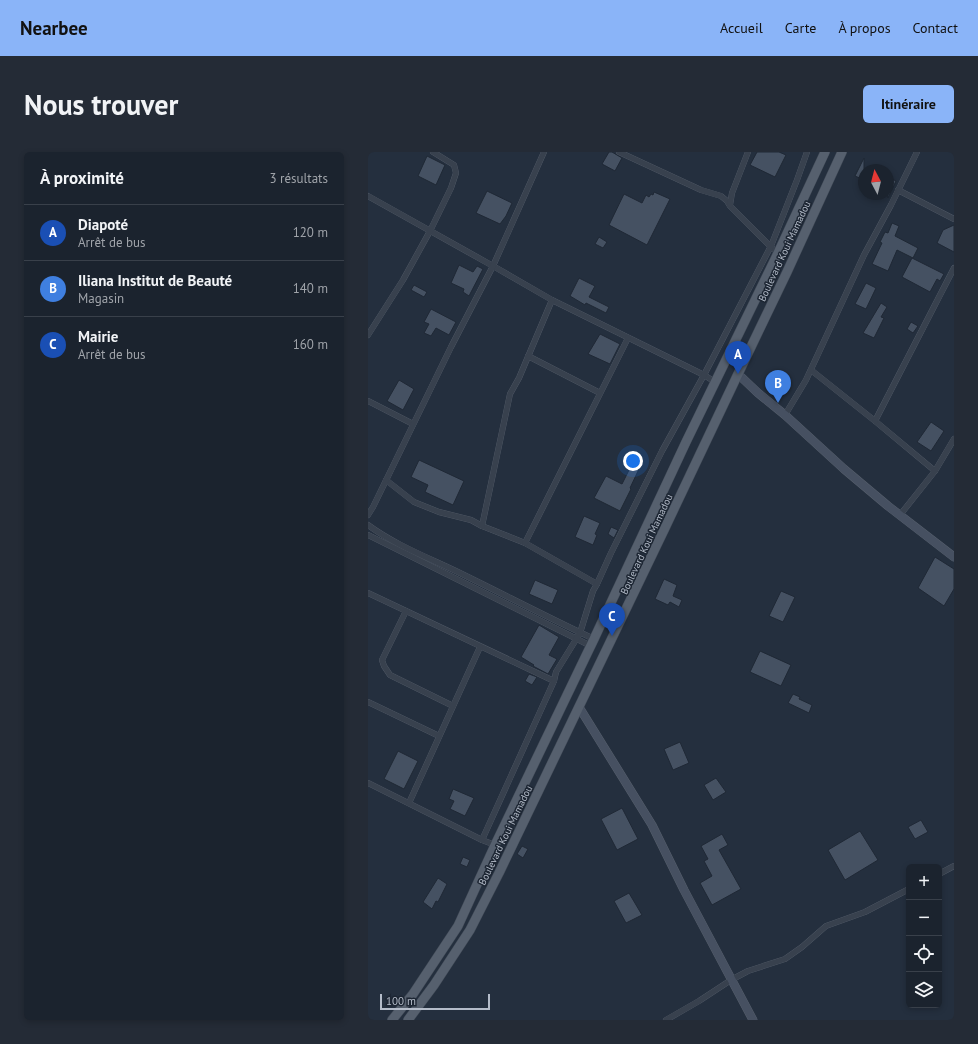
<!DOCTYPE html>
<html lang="fr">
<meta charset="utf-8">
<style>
body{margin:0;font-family:"PT Sans",sans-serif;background:#242b36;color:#f1f3f6}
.controls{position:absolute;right:12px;bottom:12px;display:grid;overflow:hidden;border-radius:6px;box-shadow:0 2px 6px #0003}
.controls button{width:36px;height:36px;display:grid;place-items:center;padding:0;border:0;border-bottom:1px solid #39404a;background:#1b232e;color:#f1f3f6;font:20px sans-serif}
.compass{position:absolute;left:490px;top:12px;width:36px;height:36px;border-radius:50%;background:#1b232e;box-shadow:0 2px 6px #0003;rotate:353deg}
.scale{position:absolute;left:12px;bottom:10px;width:110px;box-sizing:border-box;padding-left:4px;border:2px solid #b4bcc9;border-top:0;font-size:11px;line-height:14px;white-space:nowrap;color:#b4bcc9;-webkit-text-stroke:3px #1d2633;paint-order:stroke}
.you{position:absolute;left:265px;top:309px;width:14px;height:14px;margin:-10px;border:3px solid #fff;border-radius:50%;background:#1a73e8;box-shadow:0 0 0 6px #1a73e833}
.badge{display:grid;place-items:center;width:26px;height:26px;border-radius:50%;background:#8ab4f8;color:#fff;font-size:13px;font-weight:700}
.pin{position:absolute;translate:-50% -33px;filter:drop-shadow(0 1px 2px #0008)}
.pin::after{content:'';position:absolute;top:21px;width:14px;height:12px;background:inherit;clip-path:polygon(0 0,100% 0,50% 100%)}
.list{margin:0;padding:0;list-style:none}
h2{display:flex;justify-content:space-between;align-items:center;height:52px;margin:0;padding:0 16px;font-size:17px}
h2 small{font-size:13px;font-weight:400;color:#a0a4aa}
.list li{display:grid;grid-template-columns:26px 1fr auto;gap:12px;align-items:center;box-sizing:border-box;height:56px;padding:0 16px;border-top:1px solid #39404a}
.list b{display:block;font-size:15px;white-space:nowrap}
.list p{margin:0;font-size:13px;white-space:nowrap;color:#a0a4aa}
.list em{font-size:13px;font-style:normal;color:#a0a4aa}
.icon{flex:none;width:22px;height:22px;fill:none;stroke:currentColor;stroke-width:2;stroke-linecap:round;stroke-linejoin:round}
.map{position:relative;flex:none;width:586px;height:868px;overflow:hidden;border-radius:6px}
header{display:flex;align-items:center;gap:24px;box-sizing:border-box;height:56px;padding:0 20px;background:#8ab4f8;color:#111}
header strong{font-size:19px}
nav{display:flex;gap:22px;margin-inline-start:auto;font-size:14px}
.intro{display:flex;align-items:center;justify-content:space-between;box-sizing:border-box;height:96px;padding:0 24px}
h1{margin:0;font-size:28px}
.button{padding:10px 18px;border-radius:6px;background:#8ab4f8;color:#111;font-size:14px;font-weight:700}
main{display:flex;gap:24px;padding:0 24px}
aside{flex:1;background:#1b232e;border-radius:6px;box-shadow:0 2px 6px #0003}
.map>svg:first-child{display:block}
</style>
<header>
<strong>Nearbee</strong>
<nav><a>Accueil</a><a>Carte</a><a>À propos</a><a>Contact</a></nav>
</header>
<div class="intro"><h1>Nous trouver</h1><a class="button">Itinéraire</a></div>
<main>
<aside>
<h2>À proximité<small>3 résultats</small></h2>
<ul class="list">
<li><span class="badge" style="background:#1a4fb4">A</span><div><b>Diapoté</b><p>Arrêt de bus</p></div><em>120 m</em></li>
<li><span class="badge" style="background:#3f7fe0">B</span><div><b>Iliana Institut de Beauté</b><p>Magasin</p></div><em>140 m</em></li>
<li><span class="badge" style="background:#1a4fb4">C</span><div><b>Mairie</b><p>Arrêt de bus</p></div><em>160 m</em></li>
</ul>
</aside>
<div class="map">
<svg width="586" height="868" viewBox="0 0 586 868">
<rect width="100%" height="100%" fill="#242f3e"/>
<g fill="#455162" stroke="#1f2835">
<path d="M241,0H244L254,6L247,19L234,12Z"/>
<path d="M389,0H411L418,3L407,25L382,13Z"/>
<path d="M59,4L77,13L68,33L50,24Z"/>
<path d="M496,6V28L487,24Z"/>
<path d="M520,25L528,29L520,46Z"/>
<path d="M119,39L144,51L138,64L132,72L108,61Z"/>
<path d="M286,40L302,47L279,93L241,73L256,42L274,51L278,43L281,45L283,42L285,43Z"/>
<path d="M524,71L531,74L527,84L550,96L545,106L529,98L520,119L504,112L514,91L512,90L517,80L520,81Z"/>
<path d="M586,73V100L569,91L575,78Z"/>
<path d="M231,85L239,90L235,96L227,92Z"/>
<path d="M544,106L576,122L572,129L569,127L562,140L534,125Z"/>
<path d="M91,113L105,120L109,114L115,117L101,144L95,140L96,137L83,131Z"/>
<path d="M211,126L227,134L221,145L241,155L238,161L218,151L217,153L202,144Z"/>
<path d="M498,131L508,136L498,157L487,152Z"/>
<path d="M46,133L59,140L56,145L43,138Z"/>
<path d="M513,151L519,155L513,165L516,166L506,186L495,181Z"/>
<path d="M63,157L88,170L81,183L68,176L63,184L56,181L61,172L56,170Z"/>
<path d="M543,170L550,174L545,181L539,177Z"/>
<path d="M232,182L252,192L242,212L220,202Z"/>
<path d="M31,228L46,237L35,258L19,249Z"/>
<path d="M563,270L576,279L563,299L549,290Z"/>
<path d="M51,308L96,329L85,353L57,340L60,333L43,325Z"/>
<path d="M263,314L271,317L262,336L263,337L252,359L226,346L238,324L254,332Z"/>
<path d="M216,364L232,371L227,382L229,383L225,393L207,385Z"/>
<path d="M243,375L250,378L246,386L240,382Z"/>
<path d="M567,405L586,417V437L576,454L550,436Z"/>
<path d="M296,427L309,433L305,444L314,448L311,455L302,450L300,453L287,447Z"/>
<path d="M167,428L190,438L184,452L161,442Z"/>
<path d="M413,439L427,445L415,470L401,464Z"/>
<path d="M171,473L191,485L181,503L189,507L180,522L165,514L166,513L153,505Z"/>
<path d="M392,499L423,513L413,534L382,520Z"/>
<path d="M161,522L169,525L164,533L157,529Z"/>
<path d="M425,542L432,545L431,547L444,553L441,561L420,551Z"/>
<path d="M312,590L321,611L305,618L296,597Z"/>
<path d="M30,599L50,609L36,637L16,627Z"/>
<path d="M348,626L358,640L345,648L336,633Z"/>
<path d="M85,637L106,646L97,664L82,657L86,649L81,647Z"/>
<path d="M254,656L270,687L249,698L233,667Z"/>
<path d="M553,668L560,680L547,687L540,675Z"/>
<path d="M492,679L510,708L477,728L460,698Z"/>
<path d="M354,682L360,693L351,698L373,737L344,753L332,731L344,724L336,709L340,707L333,694Z"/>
<path d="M154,694L160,697L155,706L149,702Z"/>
<path d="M95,705L102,708L99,715L92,712Z"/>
<path d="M70,726L79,732L70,750L68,749L64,757L55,750Z"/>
<path d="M261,741L274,763L258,771L246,749Z"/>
</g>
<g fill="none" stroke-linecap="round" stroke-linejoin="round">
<defs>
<g id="street">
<path d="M251,0L333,38L353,44L359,49L362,54L405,97"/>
<path d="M530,38L586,67"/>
<path d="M0,44L125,114L184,148L336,223L347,230"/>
<path d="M362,53L364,41L380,0"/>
<path d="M0,183L35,128L62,79L83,36L88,21L86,13L65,0"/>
<path d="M160,204L232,241"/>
<path d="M443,218L507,269L567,319"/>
<path d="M0,249L45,272"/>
<path d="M417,263L438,228L496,103L523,53L549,0"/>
<path d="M507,269L586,116"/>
<path d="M18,328L46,350L71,360L103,368L114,374L157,391L229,432"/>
<path d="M0,363L5,355L83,195L125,114L176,0"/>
<path d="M532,363L567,319L586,287"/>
<path d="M0,373C27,393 61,406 92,421C137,443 181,466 226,487"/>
<path d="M114,374L142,242L151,226L184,148"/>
<path d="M0,383L223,494"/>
<path d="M157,391L260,186"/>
<path d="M0,441L186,529"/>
<path d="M38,459L14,508L16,514L22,523L85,554"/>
<path d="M0,550L71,584"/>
<path d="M0,631L114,688L127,693"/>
<path d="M41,651L112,495"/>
<path d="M114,688L186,529L188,520L212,481L225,439L229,432L243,401L294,299L336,223L403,94L429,28L439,0"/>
<path d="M571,722L586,714"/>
<path d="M298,868L331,849L363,828L380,819L417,807L434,795L458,774L497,760L541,737"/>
</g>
<g id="secondary">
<path d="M370,222L390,241L417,263L476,317L520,354L586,405"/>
<path d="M211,555L284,673L316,738L385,868"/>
</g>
<g id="primary">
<path d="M24,868L45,842L90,774L127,693L226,487L318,290L410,101L457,0"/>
<path d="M40,868L66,833L102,778L131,721L296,378L370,222L419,120L474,0"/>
</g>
</defs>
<use href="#street" stroke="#565f6c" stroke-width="6"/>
<use href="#secondary" stroke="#565f6c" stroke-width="9"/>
<use href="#primary" stroke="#414a57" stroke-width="10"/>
<use href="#street" stroke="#38414e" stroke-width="5.5"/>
<use href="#secondary" stroke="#465061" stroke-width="8"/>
<use href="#primary" stroke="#56606e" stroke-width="9"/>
</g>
<g text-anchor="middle" stroke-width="3" stroke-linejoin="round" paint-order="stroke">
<g font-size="10" fill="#b4bcc9" stroke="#1d2633">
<text transform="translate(416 99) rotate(-65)" y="4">Boulevard Koui Mamadou</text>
<text transform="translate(278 392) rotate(-65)" y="4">Boulevard Koui Mamadou</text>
<text transform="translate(137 683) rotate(-64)" y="4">Boulevard Koui Mamadou</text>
</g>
</g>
</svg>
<div class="controls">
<button>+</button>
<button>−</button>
<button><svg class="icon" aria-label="locate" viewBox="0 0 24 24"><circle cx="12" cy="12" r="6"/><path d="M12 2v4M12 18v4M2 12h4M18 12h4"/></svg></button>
<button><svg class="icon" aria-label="layers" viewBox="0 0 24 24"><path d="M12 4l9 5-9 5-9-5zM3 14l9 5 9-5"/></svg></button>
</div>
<svg class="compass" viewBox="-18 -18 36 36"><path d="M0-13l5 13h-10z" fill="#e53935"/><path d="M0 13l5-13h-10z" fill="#a0a4aa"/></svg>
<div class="scale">100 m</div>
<div class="you"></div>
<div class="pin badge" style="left:370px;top:222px;background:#1a4fb4">A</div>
<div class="pin badge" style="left:410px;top:251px;background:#3f7fe0">B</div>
<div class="pin badge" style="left:244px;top:484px;background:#1a4fb4">C</div>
</div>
</main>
